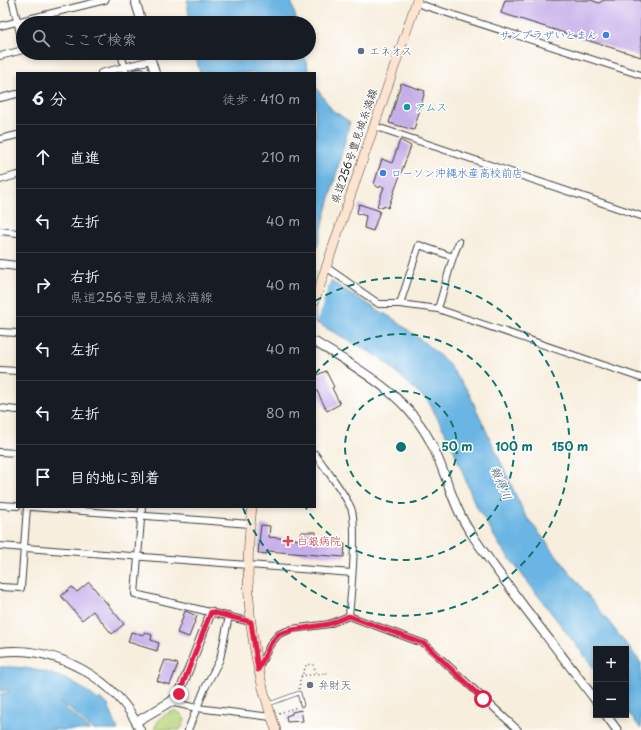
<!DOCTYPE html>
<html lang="ja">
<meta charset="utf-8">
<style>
body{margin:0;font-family:"Playpen Sans","Klee One",sans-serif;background:#242831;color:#f1f3f6}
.controls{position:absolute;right:12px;bottom:12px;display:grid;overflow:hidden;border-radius:0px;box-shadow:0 2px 6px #0003}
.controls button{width:36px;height:36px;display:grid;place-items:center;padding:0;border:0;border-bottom:1px solid #363941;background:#171b24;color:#f1f3f6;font:20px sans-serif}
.stop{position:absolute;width:12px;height:12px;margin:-9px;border:3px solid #e11d48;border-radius:50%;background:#fff}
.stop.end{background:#e11d48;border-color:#fff;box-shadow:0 1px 4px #0008}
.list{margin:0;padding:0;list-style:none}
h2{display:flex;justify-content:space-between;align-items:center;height:52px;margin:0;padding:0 16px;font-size:17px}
h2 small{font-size:13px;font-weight:400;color:#9ea1a6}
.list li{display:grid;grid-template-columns:26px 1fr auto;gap:12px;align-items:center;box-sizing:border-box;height:64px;padding:0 16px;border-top:1px solid #363941}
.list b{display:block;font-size:15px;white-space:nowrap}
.list p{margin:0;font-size:13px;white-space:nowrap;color:#9ea1a6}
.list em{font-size:13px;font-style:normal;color:#9ea1a6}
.icon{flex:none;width:22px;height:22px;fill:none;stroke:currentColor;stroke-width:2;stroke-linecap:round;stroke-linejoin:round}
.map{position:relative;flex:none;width:641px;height:730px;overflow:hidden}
.search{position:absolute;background:#171b24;box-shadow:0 2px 6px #0003;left:16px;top:16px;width:300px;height:44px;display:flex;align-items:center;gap:10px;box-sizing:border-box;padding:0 14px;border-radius:22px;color:#9ea1a6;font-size:15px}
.panel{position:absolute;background:#171b24;box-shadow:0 2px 6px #0003;left:16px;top:72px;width:300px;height:436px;border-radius:0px}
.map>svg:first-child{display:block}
</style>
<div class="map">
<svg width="641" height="730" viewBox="0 0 641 730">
<rect width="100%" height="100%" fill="#fff"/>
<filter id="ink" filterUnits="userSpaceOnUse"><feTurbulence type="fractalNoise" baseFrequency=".025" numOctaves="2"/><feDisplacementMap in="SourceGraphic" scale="8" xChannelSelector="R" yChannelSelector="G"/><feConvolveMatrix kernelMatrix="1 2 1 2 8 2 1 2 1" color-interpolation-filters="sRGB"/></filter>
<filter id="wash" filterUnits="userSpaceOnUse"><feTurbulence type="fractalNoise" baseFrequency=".012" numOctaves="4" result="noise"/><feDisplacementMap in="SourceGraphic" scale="16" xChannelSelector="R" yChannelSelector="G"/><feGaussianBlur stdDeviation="0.9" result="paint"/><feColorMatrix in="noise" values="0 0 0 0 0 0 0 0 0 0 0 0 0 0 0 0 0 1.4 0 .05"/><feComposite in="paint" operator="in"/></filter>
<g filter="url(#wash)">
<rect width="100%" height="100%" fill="#f7eedd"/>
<path fill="#bad67c" stroke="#6b794c" d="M175,711L181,714L185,720L180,730H154C157,720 164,713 175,711Z"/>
<g fill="#6ab5e3" stroke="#436880">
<path d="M187,0H291L297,23H190Z"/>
<path d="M195,53H304L309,73H200Z"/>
<path d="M315,86L332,110L350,122L315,254Z"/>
<path d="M315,272L395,320L421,340L446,361L468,391L525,515L641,663V729L626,710V649H596V671L500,546L474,502L452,445L428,401L379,357L315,322Z"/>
<path d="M0,667C36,666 70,676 98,700L100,698L108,705L118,730H94L61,702L60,704L91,730H0V694L9,692L8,690L0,691Z"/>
</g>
<path fill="#f7eedd" d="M316,271L331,279L316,324L315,274Z"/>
<g id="blocks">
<g fill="#c6aee9">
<path d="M505,0H591L599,3L604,0H641V57L501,13Z"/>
<path d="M141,68L145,70V73H133L132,70Z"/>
<path d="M401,83L425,91L414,130L389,123Z"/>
<path d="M400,140L411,146L388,208L384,206L383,208L377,206L384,187L380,186L379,188L374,184L382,159L392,163Z"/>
<path d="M359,204L380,211L373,231L364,228L366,216L357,213Z"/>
<path d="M326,371L334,387L332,388L340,404L327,411L315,387V376Z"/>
<path d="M261,525L270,526L269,537L301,540L302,532H316V542L345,544L344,557L267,551V554L258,553Z"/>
<path d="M89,582L124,624L112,634L93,611L82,620L61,596L72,587L77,592Z"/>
<path d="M185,611L197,616L189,637L177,633Z"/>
<path d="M131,632L144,635V632L152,635L151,640L159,643L157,651L128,642Z"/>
<path d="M165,660L178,664L170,685L157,681Z"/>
<path d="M301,710L303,721L287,722L286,716L292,714V712Z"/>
</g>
</g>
</g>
<g filter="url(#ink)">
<use href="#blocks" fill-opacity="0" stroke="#3d3c39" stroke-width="1"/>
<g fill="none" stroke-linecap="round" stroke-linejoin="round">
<defs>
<path id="service" d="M269,704L299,693L302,705"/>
<g id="minor">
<path d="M12,0L23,45"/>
<path d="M416,3L641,75"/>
<path d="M0,26L105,0"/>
<path d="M121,53L126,73"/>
<path d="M0,56L23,50"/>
<path d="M101,73L151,60"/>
<path d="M0,98L17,94"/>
<path d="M374,126L641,216"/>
<path d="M0,139L17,135"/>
<path d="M0,180L17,175"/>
<path d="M0,231L17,233"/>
<path d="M453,257L459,242"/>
<path d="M326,267L379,304H400L438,309L641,378"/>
<path d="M400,304L419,245L453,257L438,309"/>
<path d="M0,332L17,333"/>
<path d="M0,370L17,371"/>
<path d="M0,408L17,410"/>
<path d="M0,452L17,453"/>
<path d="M315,454C327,471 342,489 351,508C358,524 351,595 349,616"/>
<path d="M0,505L17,506"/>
<path d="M31,507L250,524"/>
<path d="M142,507L135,594L251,622"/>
<path d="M0,546L352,573"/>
<path d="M0,587L21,588L27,507"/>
<path d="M349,616L425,644L518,730"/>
<path d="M258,669L271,643L279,634L292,629L329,624L349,616"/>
<path d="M170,702L197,708L271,717"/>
<path d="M188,730L205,688L220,659L229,616"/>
</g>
<g id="tertiary">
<path d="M135,0L142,23"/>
<path d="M149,53L155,73"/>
<path d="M0,264L17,266"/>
<path d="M315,342C361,370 410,397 433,447C447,476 453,507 471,533C509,591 555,645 596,701"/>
<path d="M0,652C55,645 117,679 140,730"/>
<path d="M606,715L617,730"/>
<path d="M136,722L170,702L179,694L211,612"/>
</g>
<g id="secondary">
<path d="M315,300L417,0"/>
<path d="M252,507C243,582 250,659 276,730"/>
</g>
</defs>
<use href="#service" stroke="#3d3c39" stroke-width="4.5"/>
<use href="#minor" stroke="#3d3c39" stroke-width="8"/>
<use href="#tertiary" stroke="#3d3c39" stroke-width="10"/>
<use href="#secondary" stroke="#3d3c39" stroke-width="10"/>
<g stroke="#3d3c39" stroke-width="1.5" stroke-dasharray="1 3" stroke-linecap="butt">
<path d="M301,676L317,674"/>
<path d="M299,689L300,680L307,664L313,665L317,674L328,673"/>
<path d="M279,713L297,707"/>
</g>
<use href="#service" stroke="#fff" stroke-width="3"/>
<use href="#minor" stroke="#fff" stroke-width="6"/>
<use href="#tertiary" stroke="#fff" stroke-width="8"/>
<use href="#secondary" stroke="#fde4d0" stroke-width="9"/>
</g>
</g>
<g fill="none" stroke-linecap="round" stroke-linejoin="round" filter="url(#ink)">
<path stroke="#e11d48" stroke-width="5" d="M179,694L211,612L251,622L258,670L271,643L279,634L292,630L329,624L349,616L425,644L483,699"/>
</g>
<g fill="none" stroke="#0f766e" stroke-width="2" stroke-dasharray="7 5">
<circle cx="401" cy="447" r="56"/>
<path d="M315 374A113 113 0 1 1 306 508"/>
<path d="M315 301A169 169 0 1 1 243 508"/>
</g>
<g fill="#3f7fe0" stroke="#fff" stroke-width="1.5">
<circle cx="606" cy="35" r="4"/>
<circle cx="383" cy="173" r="4"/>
</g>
<circle fill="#5c6f8a" stroke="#fff" stroke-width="1.5" cx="361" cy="51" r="4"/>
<circle fill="#0f9aa8" stroke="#fff" stroke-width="1.5" cx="407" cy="107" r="4"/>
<path fill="#e0444e" stroke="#fff" stroke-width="1.5" d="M286 535h4v4h4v4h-4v4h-4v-4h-4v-4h4z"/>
<circle fill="#6b7280" stroke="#fff" stroke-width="1.5" cx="310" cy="685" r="4"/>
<g text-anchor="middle" stroke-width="3" stroke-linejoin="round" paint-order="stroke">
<g font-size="11" fill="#366cbe" stroke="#fff" text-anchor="end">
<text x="598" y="39">サンプラザいとまん</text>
<text x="391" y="177" text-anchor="start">ローソン沖縄水産高校前店</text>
</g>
<g font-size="11" fill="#4e5e75" stroke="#fff" text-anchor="start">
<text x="369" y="55">エネオス</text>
</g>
<g font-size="11" fill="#0d838f" stroke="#fff" text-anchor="start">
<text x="415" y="111">アムス</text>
</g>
<g font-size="11" fill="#1c1c1c" stroke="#fff">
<text transform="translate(354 146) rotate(-71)" y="4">県道256号豊見城糸満線</text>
</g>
<g font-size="11" fill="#be3a42" stroke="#fff" text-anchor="start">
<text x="297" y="545">白銀病院</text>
</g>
<g font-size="11" fill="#5b616d" stroke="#fff" text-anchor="start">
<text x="318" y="689">弁財天</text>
</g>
<g font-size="12" font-style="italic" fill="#3f6176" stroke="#fff">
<text transform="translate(501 483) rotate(67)" y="4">報得川</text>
</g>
</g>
<circle cx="401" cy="447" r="6" fill="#0f766e" stroke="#fff" stroke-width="2"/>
<g font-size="12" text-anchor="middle" font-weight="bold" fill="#0f766e" stroke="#fff" stroke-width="3" stroke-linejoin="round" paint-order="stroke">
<text x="457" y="451">50 m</text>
<text x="514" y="451">100 m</text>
<text x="570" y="451">150 m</text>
</g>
</svg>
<div class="controls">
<button>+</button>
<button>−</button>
</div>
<div class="stop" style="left:483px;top:699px"></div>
<div class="stop end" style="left:179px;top:694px"></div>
<div class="search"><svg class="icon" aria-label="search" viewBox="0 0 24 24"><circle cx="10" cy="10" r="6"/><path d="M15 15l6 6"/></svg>ここで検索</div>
<section class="panel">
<h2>6 分<small>徒歩 · 410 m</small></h2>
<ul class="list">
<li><svg class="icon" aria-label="ahead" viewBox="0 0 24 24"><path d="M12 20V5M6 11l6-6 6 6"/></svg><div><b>直進</b></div><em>210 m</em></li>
<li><svg class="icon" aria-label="left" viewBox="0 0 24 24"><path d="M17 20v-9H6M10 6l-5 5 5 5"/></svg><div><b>左折</b></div><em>40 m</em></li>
<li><svg class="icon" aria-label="right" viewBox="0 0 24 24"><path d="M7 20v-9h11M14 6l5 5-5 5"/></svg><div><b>右折</b><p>県道256号豊見城糸満線</p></div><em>40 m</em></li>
<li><svg class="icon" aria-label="left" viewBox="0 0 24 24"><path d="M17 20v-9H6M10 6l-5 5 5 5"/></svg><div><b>左折</b></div><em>40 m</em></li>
<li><svg class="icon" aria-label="left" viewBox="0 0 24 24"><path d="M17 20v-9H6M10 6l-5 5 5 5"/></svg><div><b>左折</b></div><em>80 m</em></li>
<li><svg class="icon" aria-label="arrive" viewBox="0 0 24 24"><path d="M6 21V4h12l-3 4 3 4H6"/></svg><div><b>目的地に到着</b></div></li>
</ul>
</section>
</div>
